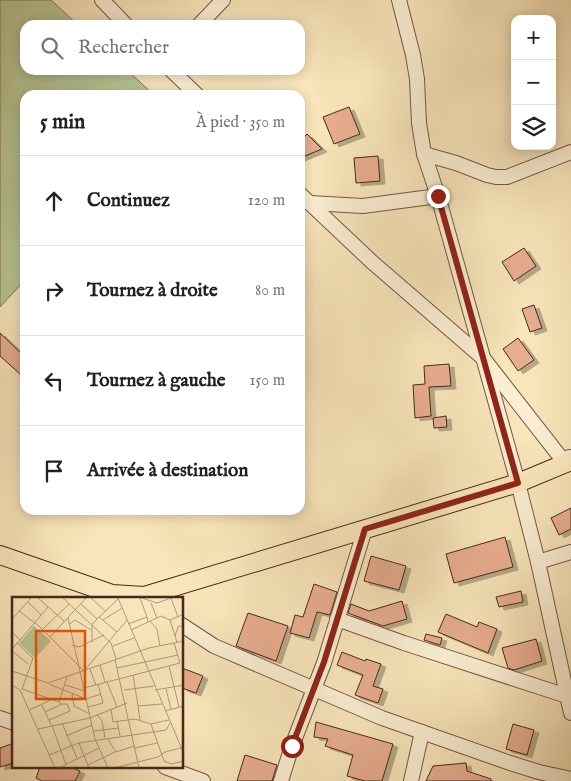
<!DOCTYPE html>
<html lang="fr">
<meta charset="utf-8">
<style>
body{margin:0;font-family:"IM FELL English",serif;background:#f6f6f6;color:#222}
.controls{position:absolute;right:15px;top:15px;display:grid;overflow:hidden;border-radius:10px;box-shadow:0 2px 12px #0003}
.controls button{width:45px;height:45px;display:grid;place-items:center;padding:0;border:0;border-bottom:1px solid #e0e0e0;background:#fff;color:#222;font:25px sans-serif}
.stop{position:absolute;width:15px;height:15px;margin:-11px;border:4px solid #8f2418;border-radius:50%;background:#fff}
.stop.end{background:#8f2418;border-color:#fff;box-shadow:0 1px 5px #0008}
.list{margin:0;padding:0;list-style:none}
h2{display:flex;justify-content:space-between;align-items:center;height:65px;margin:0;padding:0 20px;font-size:21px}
h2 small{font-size:16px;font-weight:400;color:#767676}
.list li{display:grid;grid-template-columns:32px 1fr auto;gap:15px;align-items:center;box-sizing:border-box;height:90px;padding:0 20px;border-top:1px solid #e0e0e0}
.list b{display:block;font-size:19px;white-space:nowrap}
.list em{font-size:16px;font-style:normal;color:#767676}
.icon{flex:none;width:28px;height:28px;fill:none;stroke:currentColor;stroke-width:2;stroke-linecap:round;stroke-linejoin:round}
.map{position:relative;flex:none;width:571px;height:781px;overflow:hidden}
.search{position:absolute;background:#fff;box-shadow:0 2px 12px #0003;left:20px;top:20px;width:285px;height:55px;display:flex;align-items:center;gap:12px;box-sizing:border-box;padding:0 18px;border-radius:15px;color:#767676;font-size:19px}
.panel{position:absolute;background:#fff;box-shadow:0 2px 12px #0003;left:20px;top:90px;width:285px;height:425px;border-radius:15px}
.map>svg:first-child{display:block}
</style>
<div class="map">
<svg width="571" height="781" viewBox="0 0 571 781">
<defs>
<filter id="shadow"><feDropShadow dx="5" dy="3" stdDeviation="0" flood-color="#0004"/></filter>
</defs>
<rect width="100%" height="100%" fill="#f9e5bb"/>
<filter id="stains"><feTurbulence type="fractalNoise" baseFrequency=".004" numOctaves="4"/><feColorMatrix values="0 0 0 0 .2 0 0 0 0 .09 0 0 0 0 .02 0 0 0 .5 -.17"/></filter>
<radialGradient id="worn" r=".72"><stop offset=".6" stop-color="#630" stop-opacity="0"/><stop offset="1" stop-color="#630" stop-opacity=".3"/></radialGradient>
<path fill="#b8c694" stroke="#807758" d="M0,0H51L78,25H25V70H127L154,95H25V280L0,307Z"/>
<g fill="#e7ad90" stroke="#48281b" filter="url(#shadow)">
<path d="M349,107L360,134L334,144L323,117Z"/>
<path d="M307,134L322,149L300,158V142Z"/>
<path d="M378,156L380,181L356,183L354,158Z"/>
<path d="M524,248L536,266L514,281L502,262Z"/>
<path d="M534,305L542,328L530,332L522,309Z"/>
<path d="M0,333L25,357V369L20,374L0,356Z"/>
<path d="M518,338L534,360L518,371L503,349Z"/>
<path d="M449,364L451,386L429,387L431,416L415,418L413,385L425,384L424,366Z"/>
<path d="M446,416L447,427L434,428L433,418Z"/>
<path d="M571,508V529L559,535L551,518Z"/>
<path d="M505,537L513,567L454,583L446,554Z"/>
<path d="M371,556L406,566L399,590L364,581Z"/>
<path d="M314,584L337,592L330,615L317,612L309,638L290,633L295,615L303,617Z"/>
<path d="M521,591L523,602L499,607L496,597Z"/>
<path d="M402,601L407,619L383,626L348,613L351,604L369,611Z"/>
<path d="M248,613L288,626L276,661L236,646Z"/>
<path d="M446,614L477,627L479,622L497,629L488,653L438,632Z"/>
<path d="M426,634L442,638L440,645L424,640Z"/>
<path d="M536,639L542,661L514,670L508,668L502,648Z"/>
<path d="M342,652L365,661L366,659L381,664L373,686L383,689L378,703L355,695L363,675L337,665Z"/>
<path d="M182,668L203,676L196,693L182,688Z"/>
<path d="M316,722L393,744L382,781H365L347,776L353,755L325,746L328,739L314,737Z"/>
<path d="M513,724L534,730L527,755L506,749Z"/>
<path d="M14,743V763L0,767V748Z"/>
<path d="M245,755L277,765L272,781H237Z"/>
<path d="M466,763L467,771L491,779V781H426L433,766Z"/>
<path d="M40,767H70L80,771L75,781H42L36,778Z"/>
</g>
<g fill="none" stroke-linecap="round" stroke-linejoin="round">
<defs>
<g id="minor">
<path d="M102,0L126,25"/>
<path d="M399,0L413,55L417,79L419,123L424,154L438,196L518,483L538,562L571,713"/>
<path d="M199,25L223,0"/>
<path d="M171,70L197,95"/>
<path d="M424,154L456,163L487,175L496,177H507L571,152"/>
<path d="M300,194L372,262L483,358L565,463L569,457"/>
<path d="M310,203L363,206L438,196"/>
<path d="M538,562L571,552"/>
<path d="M337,619L404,643L567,696"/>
<path d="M182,625L214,646L382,718L510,763L539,772L571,779"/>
<path d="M0,718L14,723"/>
<path d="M165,767L203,781"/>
<path d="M281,781L292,746L324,663L365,529"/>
<path d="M411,781L422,732"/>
</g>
<path id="major" d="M0,555L112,594L144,596L518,483L571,461"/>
</defs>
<use href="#minor" stroke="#745743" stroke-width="16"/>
<use href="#major" stroke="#48281b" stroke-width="20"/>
<use href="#minor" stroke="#fbeed3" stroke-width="14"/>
<use href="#major" stroke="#f9e5bb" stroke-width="18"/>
</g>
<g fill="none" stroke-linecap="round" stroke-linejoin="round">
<path stroke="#8f2418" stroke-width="6" d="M292,746L324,662L365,529L518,483L438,196"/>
</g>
<g transform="translate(12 597)">
<rect width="171" height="171" fill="#f9e5bb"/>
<path d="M22,29L39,44L23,61L7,46Z" fill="#b8c694"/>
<path fill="none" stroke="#b2997b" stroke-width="1" d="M26,1L52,24M51,1L99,46L104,62M79,1L93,14M106,1L172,157M128,1L135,20M130,1L145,6L159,1M159,1L166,20M16,5L29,18M139,6L145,21M69,7L85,22M7,14L27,29L72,74L115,23M87,20L105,35M56,21L83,142L96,171M0,22L19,1M91,23L110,11M158,23L165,45M138,24L145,32L148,49M58,27L63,23L79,33M116,27L135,20L136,25M31,32L57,7M119,33L149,19L158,23L172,17M0,35L8,43L0,52M163,39L166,30L172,28M38,40L74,1M8,43L36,10M80,45V27L107,1M5,46L21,61L10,92M60,48L67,50L92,38M101,49L122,41M0,54L16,67M103,63L127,171M88,68L93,85M157,69L167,110M105,71L166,58M78,72L84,88M0,74L36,86L137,51L172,44M121,78L126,109M95,85L105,110M37,87L74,102L89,97M0,88L8,93L43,171M53,88L73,94M72,91L168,66L162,46M10,92L47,105M154,92L159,112M112,93L142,89M143,93L172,88M60,97L62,109L78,117M30,108L39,128M76,110L91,106L86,87M17,113L41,102M99,113L101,125L123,122L139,127L157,123M153,114L172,109M33,115L50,107L47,105L55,80M85,118L90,124L93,141M37,123L58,114L55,107H50M128,123L126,109L150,107M105,124L108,139M50,126L65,161M139,127L152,164L159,167L172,164M40,128L54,168M26,132L78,121L115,106M81,134L107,131M54,139L80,128M95,141L104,155L122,149M67,146L77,171M123,151L145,146M37,158L67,146L154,133L158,126M76,168L103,155M47,171L87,151M102,171L146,160L153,155L172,150"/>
<path fill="#e0570d" fill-opacity="0.15" stroke="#e0570d" stroke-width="2.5" d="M24,34H73V102H24Z"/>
<rect width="171" height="171" fill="none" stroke="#48281b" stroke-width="2.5"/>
</g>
<rect width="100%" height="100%" filter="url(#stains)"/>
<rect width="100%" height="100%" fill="url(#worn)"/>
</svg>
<div class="controls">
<button>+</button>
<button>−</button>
<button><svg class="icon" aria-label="layers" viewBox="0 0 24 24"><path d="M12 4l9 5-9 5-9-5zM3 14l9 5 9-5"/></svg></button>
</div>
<div class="stop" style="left:292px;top:746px"></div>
<div class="stop end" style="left:438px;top:196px"></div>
<div class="search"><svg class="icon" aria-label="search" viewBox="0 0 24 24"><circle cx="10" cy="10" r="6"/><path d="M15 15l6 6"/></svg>Rechercher</div>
<section class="panel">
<h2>5 min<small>À pied · 350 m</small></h2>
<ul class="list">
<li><svg class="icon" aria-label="ahead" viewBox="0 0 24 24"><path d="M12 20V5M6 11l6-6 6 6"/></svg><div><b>Continuez</b></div><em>120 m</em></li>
<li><svg class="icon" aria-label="right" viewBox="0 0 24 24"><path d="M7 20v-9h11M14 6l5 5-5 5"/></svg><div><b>Tournez à droite</b></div><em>80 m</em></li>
<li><svg class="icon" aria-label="left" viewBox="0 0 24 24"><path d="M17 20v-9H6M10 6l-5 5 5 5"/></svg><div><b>Tournez à gauche</b></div><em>150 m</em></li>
<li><svg class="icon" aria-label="arrive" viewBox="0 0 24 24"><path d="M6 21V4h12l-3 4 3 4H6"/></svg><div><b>Arrivée à destination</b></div></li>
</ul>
</section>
</div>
